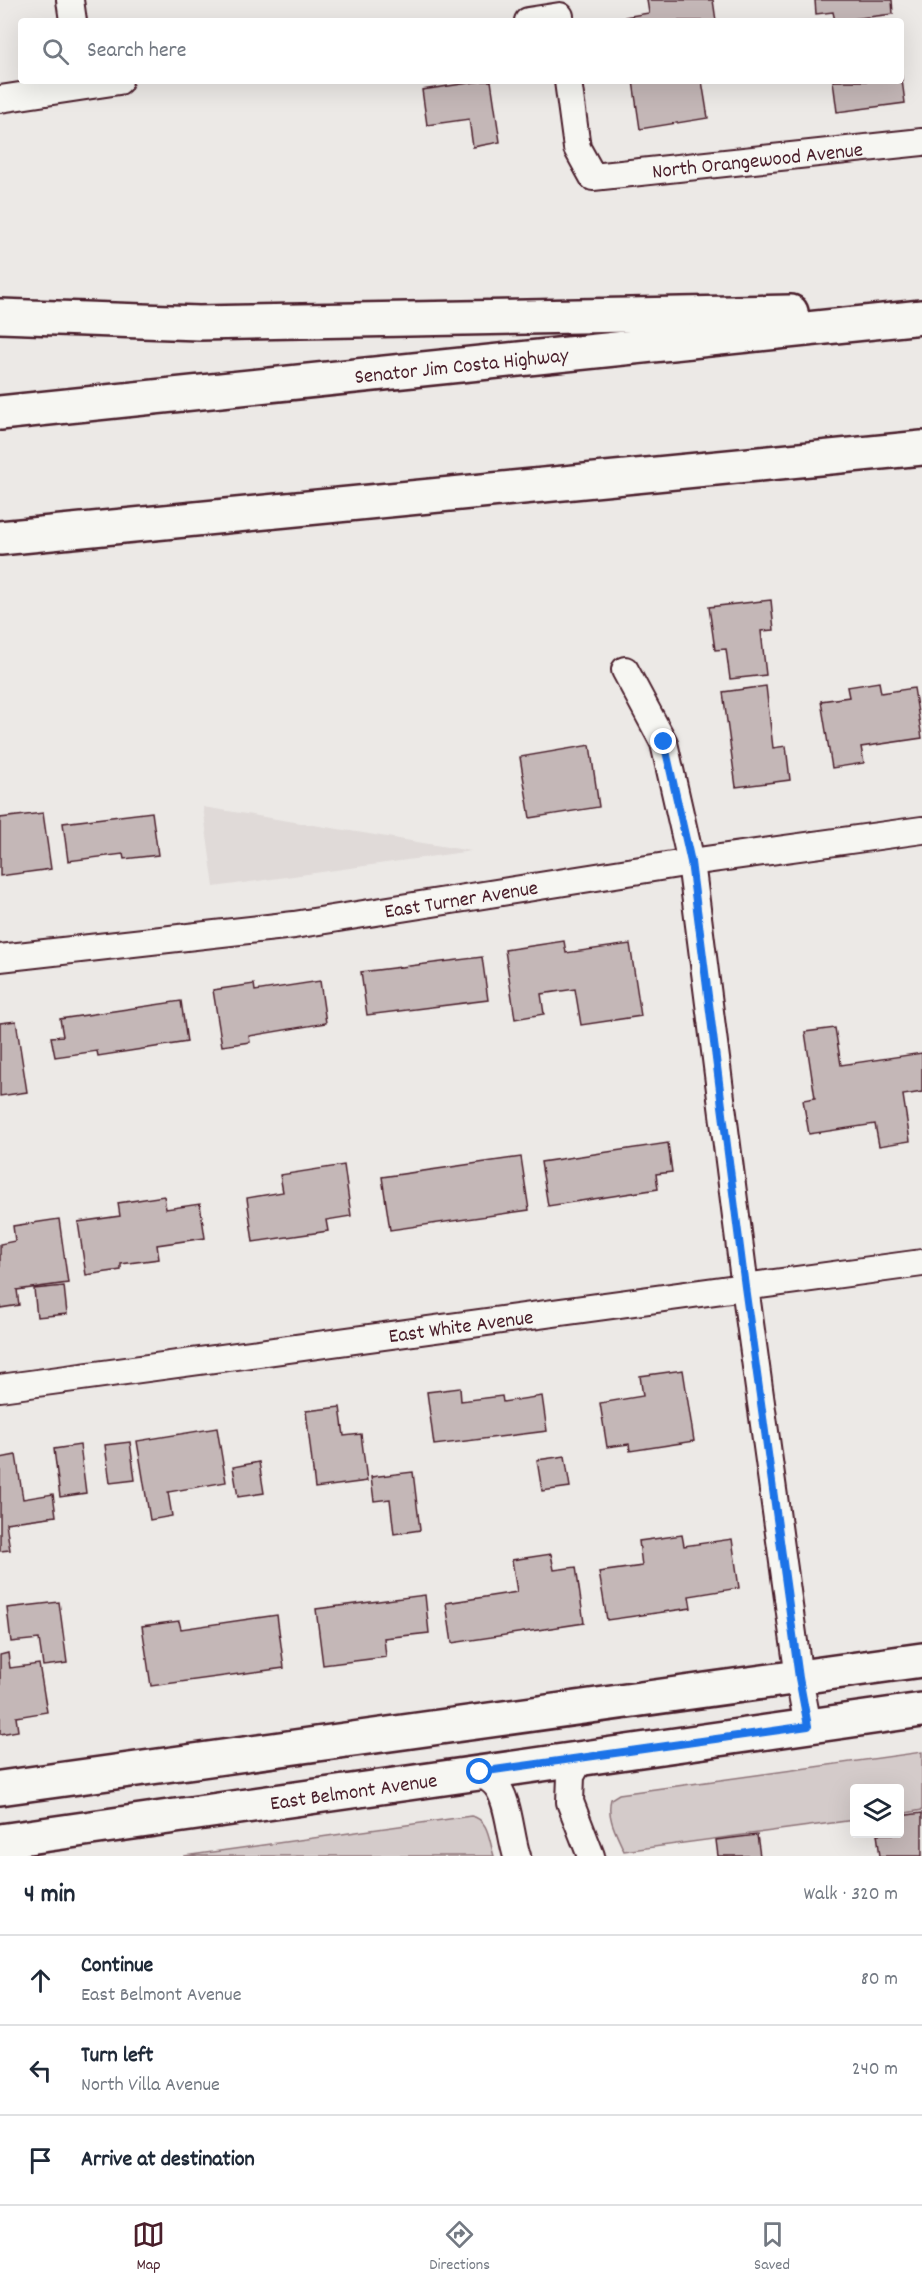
<!DOCTYPE html>
<meta charset="utf-8">
<style>
body{margin:0;font-family:Dekko,sans-serif;background:#f6f6f7;color:#1f2937}
.controls{position:absolute;right:18px;bottom:18px;display:grid;overflow:hidden;border-radius:6px;box-shadow:0 6px 24px #0002}
.controls button{width:54px;height:54px;display:grid;place-items:center;padding:0;border:0;border-bottom:2px solid #e0e1e3;background:#fff;color:#1f2937;font:30px sans-serif}
.stop{position:absolute;width:18px;height:18px;margin:-14px;border:4px solid #1a73e8;border-radius:50%;background:#fff}
.stop.end{background:#1a73e8;border-color:#fff;box-shadow:0 2px 6px #0008}
.list{margin:0;padding:0;list-style:none}
h2{display:flex;justify-content:space-between;align-items:center;height:78px;margin:0;padding:0 24px;font-size:26px}
h2 small{font-size:20px;font-weight:400;color:#747a83}
.list li{display:grid;grid-template-columns:39px 1fr auto;gap:18px;align-items:center;box-sizing:border-box;height:90px;padding:0 24px;border-top:2px solid #e0e1e3}
.list b{display:block;font-size:22px;white-space:nowrap}
.list p{margin:0;font-size:20px;white-space:nowrap;color:#747a83}
.list em{font-size:20px;font-style:normal;color:#747a83}
.icon{flex:none;width:33px;height:33px;fill:none;stroke:currentColor;stroke-width:2;stroke-linecap:round;stroke-linejoin:round}
.map{position:relative;flex:none;width:922px;height:1856px;overflow:hidden}
.search{position:absolute;background:#fff;box-shadow:0 6px 24px #0002;left:18px;right:18px;top:18px;height:66px;display:flex;align-items:center;gap:15px;box-sizing:border-box;padding:0 21px;border-radius:6px;color:#747a83;font-size:22px}
.sheet{height:348px;background:#fff}
nav{display:flex;justify-content:space-around;align-items:center;box-sizing:border-box;height:84px;border-top:2px solid #e0e1e3;background:#fff;font-size:16px;color:#747a83}
nav a{display:grid;justify-items:center;gap:3px}
nav .on{color:#4a1f2b}
.map>svg:first-child{display:block}
</style>
<div class="map">
<svg width="922" height="1856" viewBox="0 0 922 1856">
<rect width="100%" height="100%" fill="#ece9e6"/>
<filter id="ink" filterUnits="userSpaceOnUse"><feTurbulence type="fractalNoise" baseFrequency=".0167" numOctaves="2"/><feDisplacementMap in="SourceGraphic" scale="12" xChannelSelector="R" yChannelSelector="G"/><feConvolveMatrix kernelMatrix="1 2 1 2 8 2 1 2 1" color-interpolation-filters="sRGB"/></filter>
<g filter="url(#ink)">
<path fill="#e0dad8" d="M203,807L369,834L471,851L214,887Z"/>
<g fill="#d4cbca" stroke="#8f757a" stroke-width="1.5">
<path d="M922,1752V1810L900,1814V1788H854V1820L624,1851C617,1835 606,1817 611,1799L619,1794Z"/>
<path d="M471,1816C489,1819 489,1841 494,1856H184Z"/>
</g>
<g fill="#c4b7b7" stroke="#4a1f2b" stroke-width="1.5">
<path d="M647,0H713L716,21H625V17L649,13Z"/>
<path d="M815,0H892L893,14L835,21L833,12L816,14Z"/>
<path d="M901,72L905,103L837,112L833,81H901Z"/>
<path d="M482,81H491L500,142L473,147L469,119L427,125L422,90Z"/>
<path d="M633,81H702L708,118L640,129Z"/>
<path d="M771,600L774,630L761,631L766,675L730,679L726,649L715,650L709,607Z"/>
<path d="M879,682L881,693L914,688L922,738L861,747L864,763L832,768L821,701L849,697L847,687Z"/>
<path d="M766,686L773,748L786,746L790,780L736,787L723,692Z"/>
<path d="M590,745L599,807L530,818L520,757Z"/>
<path d="M152,812L158,855L124,859L123,854L68,861L63,823Z"/>
<path d="M43,813L51,869L0,876V818Z"/>
<path d="M564,941L566,953L630,944L641,1016L581,1025L575,989L541,994L544,1014L515,1019L505,950Z"/>
<path d="M482,957L488,1000L367,1015L361,972Z"/>
<path d="M320,981L326,1023L249,1036L250,1042L222,1046L213,990L254,984L255,991Z"/>
<path d="M181,1001L187,1042L98,1056L97,1051L55,1057L51,1037L63,1036L60,1019Z"/>
<path d="M16,1021L27,1092L0,1096V1023Z"/>
<path d="M835,1028L841,1065L922,1053V1092L903,1095L910,1141L879,1146L875,1124L809,1134L803,1100L815,1098L805,1032Z"/>
<path d="M668,1143L672,1172L656,1174L658,1189L548,1206L541,1162Z"/>
<path d="M521,1157L529,1210L390,1230L382,1177Z"/>
<path d="M344,1165L351,1216L326,1220L328,1231L253,1242L247,1198L283,1192L280,1175Z"/>
<path d="M164,1196L166,1209L200,1204L205,1238L157,1245L159,1259L121,1264V1270L86,1275L78,1222L120,1216L118,1203Z"/>
<path d="M59,1219L68,1283L17,1290L19,1305L0,1308V1244L15,1241L13,1226Z"/>
<path d="M64,1286L67,1314L37,1317L34,1289Z"/>
<path d="M683,1370L694,1441L630,1451L629,1444L607,1447L600,1403L643,1396L640,1376Z"/>
<path d="M460,1388L461,1401L502,1396L503,1402L542,1396L547,1431L434,1445L427,1392Z"/>
<path d="M340,1407L344,1436L361,1434L367,1481L315,1488L306,1411Z"/>
<path d="M217,1428L226,1482L168,1492L172,1516L150,1520L137,1441Z"/>
<path d="M130,1442L135,1480L110,1483L105,1445Z"/>
<path d="M80,1445L86,1493L60,1497L54,1449Z"/>
<path d="M16,1455L23,1499L53,1494L56,1516L6,1523L10,1550L0,1551V1458Z"/>
<path d="M565,1456L570,1487L542,1491L537,1460Z"/>
<path d="M259,1462L264,1493L238,1497L233,1467Z"/>
<path d="M413,1472L420,1530L394,1534L390,1499L374,1501L371,1477Z"/>
<path d="M682,1535L684,1546L732,1539L739,1588L689,1596L691,1608L607,1620L599,1572L642,1566L639,1541Z"/>
<path d="M551,1554L554,1570L576,1567L584,1623L452,1643L446,1603L517,1592L512,1560Z"/>
<path d="M425,1595L429,1633L384,1638L386,1657L323,1665L316,1609Z"/>
<path d="M59,1602L67,1663L43,1666L39,1639L11,1642L7,1608Z"/>
<path d="M277,1615L284,1668L151,1686L142,1626L179,1621L181,1629Z"/>
<path d="M8,1653L10,1668L39,1664L47,1712L16,1717L18,1731L0,1734V1655Z"/>
<path d="M922,1813V1856H880L877,1834H900V1816Z"/>
<path d="M757,1835L760,1856H718L716,1840Z"/>
</g>
<g fill="none" stroke-linecap="round" stroke-linejoin="round">
<defs>
<g id="street">
<path d="M70,0L73,21"/>
<path d="M528,21L560,16"/>
<path id="s1" d="M568,81L577,148L593,177L922,142"/>
<path d="M0,99L119,81"/>
<path d="M625,670L664,743L691,862L745,1287L799,1678L808,1726"/>
<path id="s2" d="M0,958L294,925L691,862L922,830"/>
<path id="s3" d="M0,1388L922,1263"/>
<path d="M581,1758L571,1776L570,1802L591,1856"/>
<path d="M480,1772C485,1776 490,1779 495,1784C509,1798 510,1836 517,1856"/>
</g>
<g id="secondary">
<path d="M0,1788L922,1660"/>
<path id="s4" d="M0,1841L922,1710"/>
</g>
<g id="highway">
<path d="M0,316L199,323L791,312"/>
<path id="s5" d="M0,413L922,317"/>
<path d="M0,538L922,448"/>
</g>
</defs>
<use href="#street" stroke="#4a1f2b" stroke-width="30"/>
<use href="#secondary" stroke="#4a1f2b" stroke-width="38"/>
<use href="#highway" stroke="#4a1f2b" stroke-width="38"/>
<use href="#street" stroke="#f6f6f2" stroke-width="26"/>
<use href="#secondary" stroke="#f6f6f2" stroke-width="33"/>
<use href="#highway" stroke="#f6f6f2" stroke-width="33"/>
</g>
</g>
<g fill="none" stroke-linecap="round" stroke-linejoin="round" filter="url(#ink)">
<path stroke="#1a73e8" stroke-width="8" d="M480,1772L808,1726L799,1678L745,1287L691,862L664,742"/>
</g>
<g text-anchor="middle" stroke-width="6" stroke-linejoin="round" paint-order="stroke">
<g font-size="21" fill="#4a1f2b" stroke="#f6f6f2">
<text dy="7" stroke="none"><textPath href="#s1" startOffset="266">North Orangewood Avenue</textPath></text>
<text dy="7" stroke="none"><textPath href="#s5" startOffset="464">Senator Jim Costa Highway</textPath></text>
<text dy="7" stroke="none"><textPath href="#s2" startOffset="465">East Turner Avenue</textPath></text>
<text dy="7" stroke="none"><textPath href="#s3" startOffset="465">East White Avenue</textPath></text>
<text dy="7" stroke="none"><textPath href="#s4" startOffset="357">East Belmont Avenue</textPath></text>
</g>
</g>
</svg>
<div class="controls">
<button><svg class="icon" aria-label="layers" viewBox="0 0 24 24"><path d="M12 4l9 5-9 5-9-5zM3 14l9 5 9-5"/></svg></button>
</div>
<div class="stop" style="left:480px;top:1772px"></div>
<div class="stop end" style="left:664px;top:742px"></div>
<div class="search"><svg class="icon" aria-label="search" viewBox="0 0 24 24"><circle cx="10" cy="10" r="6"/><path d="M15 15l6 6"/></svg>Search here</div>
</div>
<section class="sheet">
<h2>4 min<small>Walk · 320 m</small></h2>
<ul class="list">
<li><svg class="icon" aria-label="ahead" viewBox="0 0 24 24"><path d="M12 20V5M6 11l6-6 6 6"/></svg><div><b>Continue</b><p>East Belmont Avenue</p></div><em>80 m</em></li>
<li><svg class="icon" aria-label="left" viewBox="0 0 24 24"><path d="M17 20v-9H6M10 6l-5 5 5 5"/></svg><div><b>Turn left</b><p>North Villa Avenue</p></div><em>240 m</em></li>
<li><svg class="icon" aria-label="arrive" viewBox="0 0 24 24"><path d="M6 21V4h12l-3 4 3 4H6"/></svg><div><b>Arrive at destination</b></div></li>
</ul>
</section>
<nav>
<a class="on"><svg class="icon" aria-label="map" viewBox="0 0 24 24"><path d="M3 6l6-2 6 2 6-2v14l-6 2-6-2-6 2zM9 4v14M15 6v14"/></svg>Map</a>
<a><svg class="icon" aria-label="directions" viewBox="0 0 24 24"><path d="M12 3l9 9-9 9-9-9zM9 14v-3h6M13 9l2 2-2 2"/></svg>Directions</a>
<a><svg class="icon" aria-label="saved" viewBox="0 0 24 24"><path d="M7 4h10v16l-5-4-5 4z"/></svg>Saved</a>
</nav>
